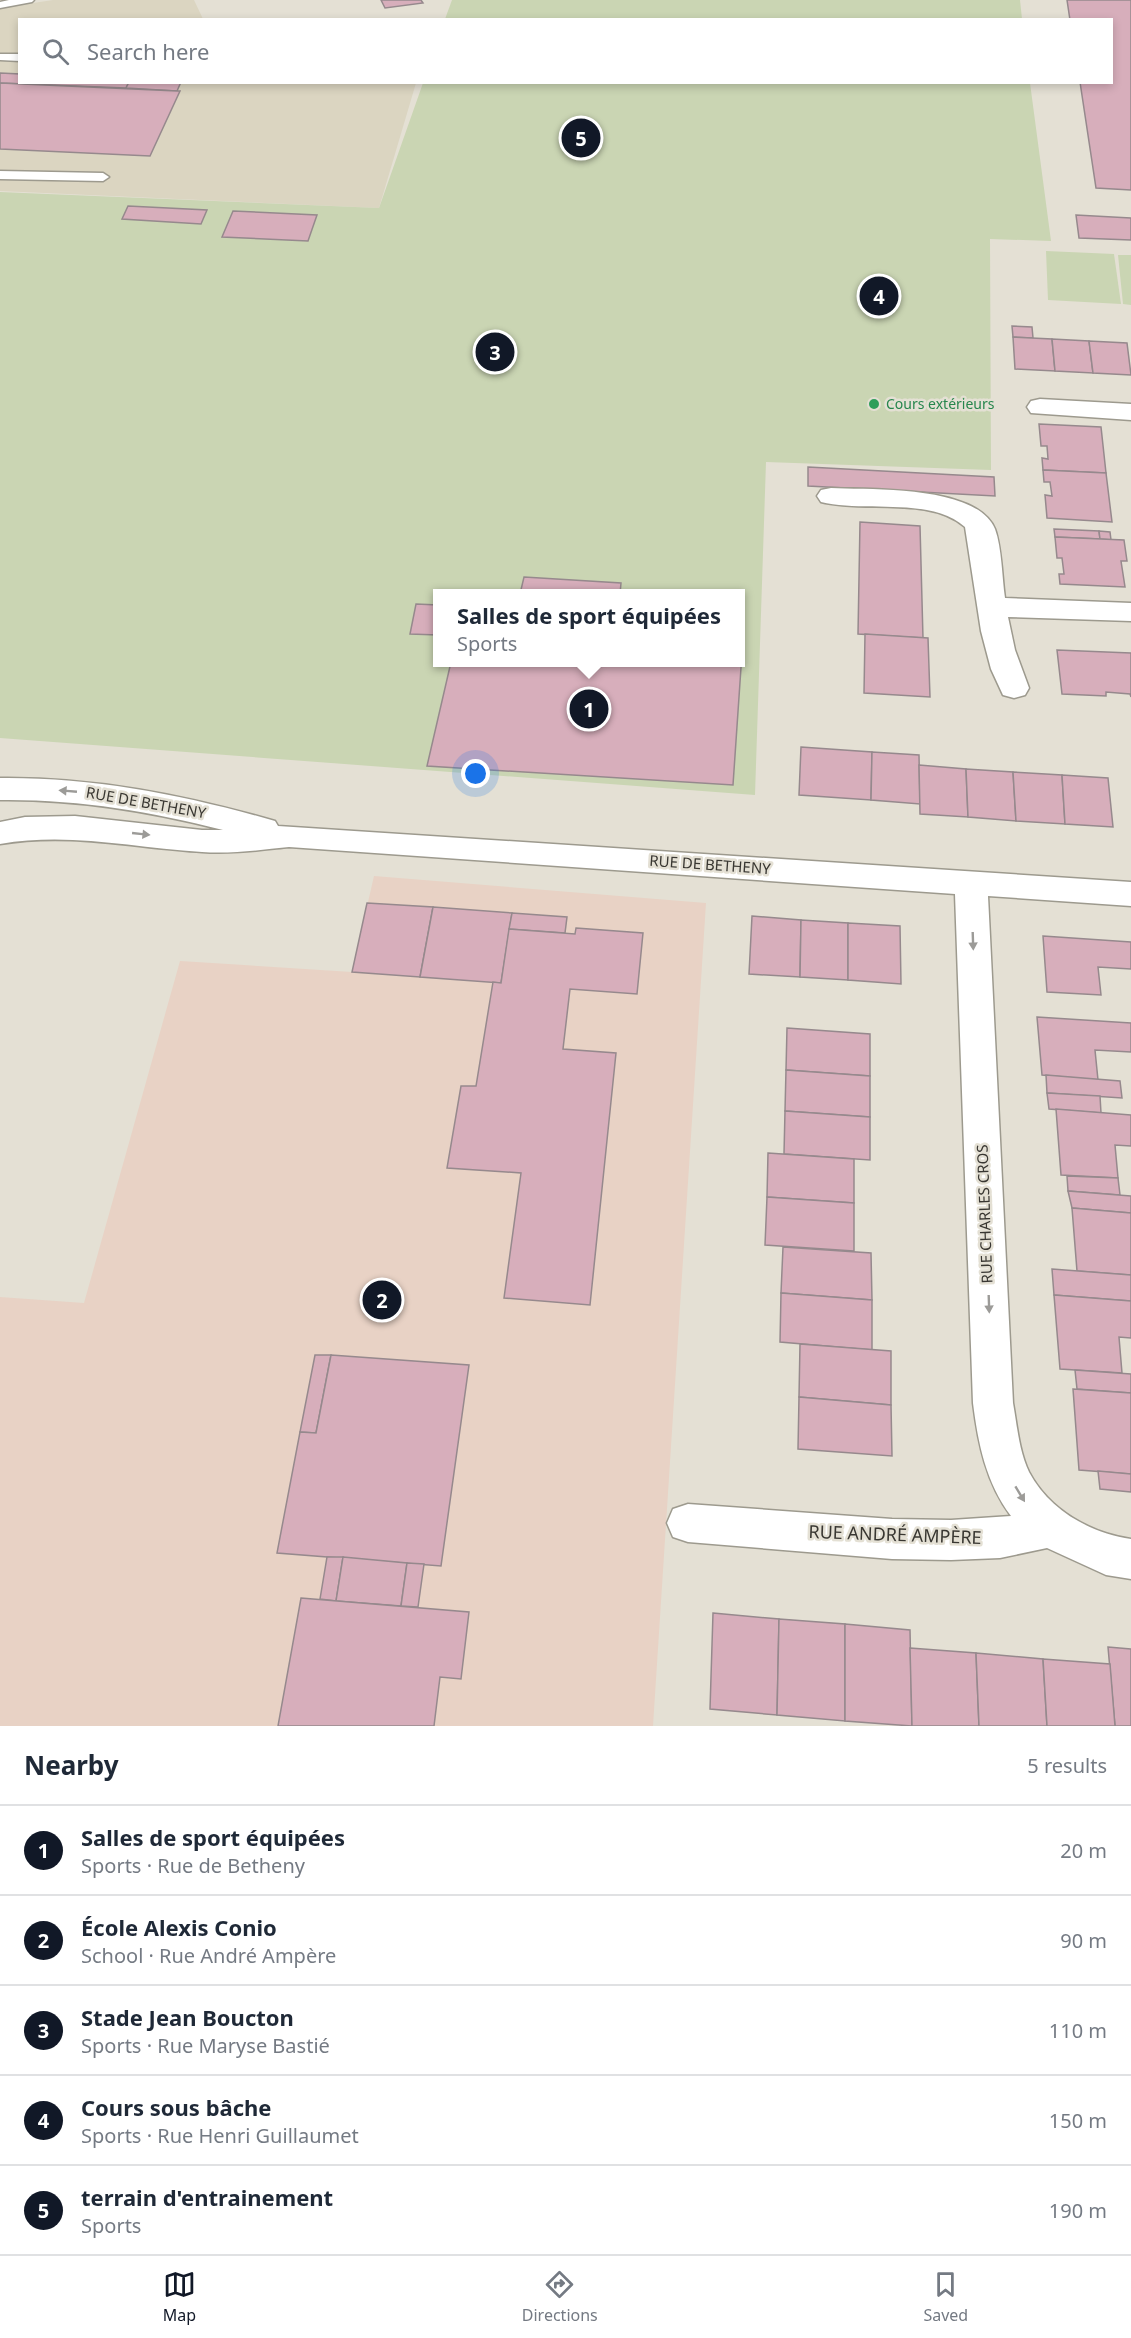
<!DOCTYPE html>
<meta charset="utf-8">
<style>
body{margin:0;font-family:"Noto Sans",sans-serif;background:#f2f2f3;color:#1f2937}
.you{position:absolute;left:476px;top:774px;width:21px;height:21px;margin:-15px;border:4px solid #fff;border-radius:50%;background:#1a73e8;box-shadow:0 0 0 9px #1a73e833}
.badge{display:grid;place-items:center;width:39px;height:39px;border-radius:50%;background:#111827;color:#fff;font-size:20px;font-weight:700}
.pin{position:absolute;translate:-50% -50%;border:3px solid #fff;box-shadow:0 2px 6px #0006}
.popup{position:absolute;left:433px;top:589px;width:312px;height:78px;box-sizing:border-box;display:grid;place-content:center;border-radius:0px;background:#fff;filter:drop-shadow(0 2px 4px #0005);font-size:20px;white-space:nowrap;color:#747a83}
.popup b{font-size:22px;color:#1f2937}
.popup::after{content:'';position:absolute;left:50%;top:100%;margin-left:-12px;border:12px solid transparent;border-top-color:#fff}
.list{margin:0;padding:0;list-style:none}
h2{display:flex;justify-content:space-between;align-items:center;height:78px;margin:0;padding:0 24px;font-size:26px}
h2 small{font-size:20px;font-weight:400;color:#747a83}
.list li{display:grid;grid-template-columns:39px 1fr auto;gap:18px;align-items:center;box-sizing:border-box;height:90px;padding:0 24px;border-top:2px solid #e0e1e3}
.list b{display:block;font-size:22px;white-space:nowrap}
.list p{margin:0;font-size:20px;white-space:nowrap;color:#747a83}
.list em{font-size:20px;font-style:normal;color:#747a83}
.icon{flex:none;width:33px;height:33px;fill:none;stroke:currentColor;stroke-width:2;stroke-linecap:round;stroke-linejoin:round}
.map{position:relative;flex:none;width:1131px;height:1726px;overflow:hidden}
.search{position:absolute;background:#fff;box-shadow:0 3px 9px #0003;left:18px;right:18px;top:18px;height:66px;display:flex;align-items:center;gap:15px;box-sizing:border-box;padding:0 21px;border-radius:0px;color:#747a83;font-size:22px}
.sheet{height:528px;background:#fff}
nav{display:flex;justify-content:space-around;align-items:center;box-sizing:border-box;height:84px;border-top:2px solid #e0e1e3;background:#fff;font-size:16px;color:#747a83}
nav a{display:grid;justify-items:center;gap:3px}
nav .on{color:#111827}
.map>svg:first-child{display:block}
</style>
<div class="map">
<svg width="1131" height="1726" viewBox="0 0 1131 1726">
<rect width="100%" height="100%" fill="#e4e0d4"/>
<path fill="#dbd5c1" d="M53,0H194L203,19L20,20V82L416,83L379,208L0,191V8Z"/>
<path fill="#e8d2c5" d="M374,876L706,903L653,1726H0V1297L84,1303L180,961L352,972Z"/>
<g fill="#cad5b3" fill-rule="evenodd">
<path d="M452,0H1020L1022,19H445Z"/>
<path d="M423,83H1030L1051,241L990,239L991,470L766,462L755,795L0,738V192L379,208ZM438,594H740V662H438Z"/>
<path d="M1046,251L1114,254L1121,304L1048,300Z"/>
<path d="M1118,255H1131V305L1123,304Z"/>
</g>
<g fill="#d7aebb" stroke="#96898d" stroke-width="1.5">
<path d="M381,0H421L423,3L385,8Z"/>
<path d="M1067,0H1131V190L1096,188L1080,82H1112V20H1070Z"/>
<path d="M0,73L20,74V82H129L126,88L0,83Z"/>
<path d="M129,82H181L177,91L126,88Z"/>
<path d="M0,83L177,91H180L150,156L0,149Z"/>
<path d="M128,206L207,210L201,224L122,219Z"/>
<path d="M233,211L317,215L308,241L222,237Z"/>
<path d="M1076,215L1131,218V240L1079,238Z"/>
<path d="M1012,326L1032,327L1033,338L1013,337Z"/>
<path d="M1013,337L1052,339L1055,371L1015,369Z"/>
<path d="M1052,339L1089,341L1093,373L1055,371Z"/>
<path d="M1089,341L1127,343L1131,375L1093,373Z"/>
<path d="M1039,424L1101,427L1106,473L1043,470L1042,458L1048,459L1047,446H1041Z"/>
<path d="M808,467L994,477L995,496L808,486Z"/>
<path d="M1043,470L1106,473L1112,522L1047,518L1045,495L1052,496L1050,482H1044Z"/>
<path d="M860,522L920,526L923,638L858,634Z"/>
<path d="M1054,529L1099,531L1100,539L1055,537Z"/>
<path d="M1099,531L1110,532L1111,540L1100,539Z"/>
<path d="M1055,537L1124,540L1127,561H1121L1125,587L1060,584L1059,574H1064L1062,558H1057Z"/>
<path d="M524,577L621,583L620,594H520Z"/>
<path d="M416,604L438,605V635L410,634Z"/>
<path d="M865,634L928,638L930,697L864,693Z"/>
<path d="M1057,650L1131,653V697L1130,694L1106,692V696L1062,694Z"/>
<path d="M740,653H742L733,785L427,766L451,662H740Z"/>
<path d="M801,747L872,752L871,800L799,795Z"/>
<path d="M872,752L919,755L920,804L871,800Z"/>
<path d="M919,765L966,769L968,817L920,814Z"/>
<path d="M966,769L1013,772L1016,821L968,817Z"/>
<path d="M1013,772L1062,775L1065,824L1016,821Z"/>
<path d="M1062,775L1108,778L1113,827L1065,824Z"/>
<path d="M367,903L433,907L420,977L352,972Z"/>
<path d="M433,907L512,913L501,983L420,977Z"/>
<path d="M512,913L567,917L565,933L509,929Z"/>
<path d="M752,916L801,920L800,977L749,974Z"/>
<path d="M801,920L848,923V980L800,977Z"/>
<path d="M848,923L900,926L901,984L848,980Z"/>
<path d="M576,928L643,933L637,994L570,989L563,1049L616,1053L590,1305L504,1298L521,1173L447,1168L461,1086H476L493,982L501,983L509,929L575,934Z"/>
<path d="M1043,936L1131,942V969L1098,967L1101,995L1047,992Z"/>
<path d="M1037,1017L1131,1023V1052L1095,1050L1098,1080L1042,1075Z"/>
<path d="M787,1028L870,1034V1076L786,1070Z"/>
<path d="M786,1070L870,1076V1117L785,1111Z"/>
<path d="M1046,1075L1120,1081L1122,1098L1047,1093Z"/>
<path d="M1047,1093L1100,1096L1101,1113L1049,1109Z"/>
<path d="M1056,1109L1131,1115V1146L1115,1145L1118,1178L1061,1175Z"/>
<path d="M785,1111L870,1117V1160L784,1154Z"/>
<path d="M768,1153L854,1159V1203L767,1197Z"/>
<path d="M1067,1176L1118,1178L1120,1195L1068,1191Z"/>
<path d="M1068,1191L1131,1196V1213L1072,1208Z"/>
<path d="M767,1197L854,1203V1251L765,1245Z"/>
<path d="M1072,1208L1131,1213V1275L1077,1271Z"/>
<path d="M783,1247L871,1253L872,1300L781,1293Z"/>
<path d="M1052,1269L1131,1275V1301L1054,1295Z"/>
<path d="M781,1293L872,1300V1350L780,1342Z"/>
<path d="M1054,1295L1131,1301V1338L1119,1337L1122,1373L1060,1369Z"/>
<path d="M800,1344L891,1351V1405L799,1397Z"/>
<path d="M315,1355H331L316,1433L300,1432Z"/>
<path d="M331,1355L469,1365L441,1566L277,1553L300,1432L316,1433Z"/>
<path d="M1075,1370L1131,1374V1393L1077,1389Z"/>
<path d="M1073,1389L1131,1393V1474L1079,1470Z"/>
<path d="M799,1397L891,1405L892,1456L798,1449Z"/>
<path d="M1098,1471L1131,1474V1492L1100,1489Z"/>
<path d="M327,1557H343L336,1601L320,1599Z"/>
<path d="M343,1557L407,1563L401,1606L336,1601Z"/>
<path d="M407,1563L424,1564L418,1607L401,1606Z"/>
<path d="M301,1598L469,1612L461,1679L440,1677L434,1726H278Z"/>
<path d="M713,1613L779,1619L777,1715L710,1709Z"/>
<path d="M779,1619L845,1624V1721L777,1715Z"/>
<path d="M845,1624L910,1630L912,1726L845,1721Z"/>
<path d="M1108,1647L1131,1649V1726H1115Z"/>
<path d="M910,1648L976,1653L979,1726H912Z"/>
<path d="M976,1653L1043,1659L1047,1726H979Z"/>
<path d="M1043,1659L1110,1664L1115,1726H1047Z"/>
</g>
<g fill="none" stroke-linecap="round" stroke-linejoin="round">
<defs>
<g id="lane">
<path d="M9,0H34L32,2L0,8V2Z"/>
<path d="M0,54H20V61L0,60Z"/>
<path d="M0,171L103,173L109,177L103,181L0,179Z"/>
</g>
<g id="street">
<path d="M1040,399L1131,404V420L1031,413L1027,407L1031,401Z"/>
<path d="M831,488C872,490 977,485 995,529C1002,548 1002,578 1005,598L1131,603V621L1008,617L1015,650L1029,688L1025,695L1014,698L1003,695L991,669L981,631L965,527C930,496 864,513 821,502L817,496L821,490Z"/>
<path d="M0,778C94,777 185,795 275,821L278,826L1131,882V906L988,896L1013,1403C1017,1425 1019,1451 1029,1472C1049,1510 1090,1533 1131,1539V1579L1106,1575L1047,1548L1000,1558L951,1560L892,1559L688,1542L673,1537L667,1523L673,1509L688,1504L892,1519L951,1520L1011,1516C986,1483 978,1443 973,1403L955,894L289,847C260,850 231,854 202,852C132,848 71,832 0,844V822L25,817L75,816L202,830H223C149,811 76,799 0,800Z"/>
</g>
</defs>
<use href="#lane" stroke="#9d9a8e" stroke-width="3"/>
<use href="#street" stroke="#9d9a8e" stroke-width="3"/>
<use href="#lane" fill="#fff" fill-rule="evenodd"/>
<use href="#street" fill="#fff" fill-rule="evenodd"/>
</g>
<defs><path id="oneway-solid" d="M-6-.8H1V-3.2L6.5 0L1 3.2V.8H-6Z" transform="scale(1.5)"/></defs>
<g fill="#9c9b98">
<use href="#oneway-solid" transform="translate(68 791) rotate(-175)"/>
<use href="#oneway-solid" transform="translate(141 834) rotate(6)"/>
<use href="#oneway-solid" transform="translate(973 941) rotate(88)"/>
<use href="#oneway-solid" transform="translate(989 1304) rotate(88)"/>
<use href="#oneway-solid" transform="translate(1020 1494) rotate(59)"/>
</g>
<circle fill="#2e9e5b" stroke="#e4e0d4" stroke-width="2" cx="874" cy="404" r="6"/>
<g text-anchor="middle" stroke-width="5" stroke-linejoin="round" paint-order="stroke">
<g font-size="14" fill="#27864d" stroke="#e4e0d4" text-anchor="start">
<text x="886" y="409">Cours extérieurs</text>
</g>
<g font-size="15" fill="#393732" stroke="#e4e0d4">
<text transform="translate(146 803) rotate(10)" y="5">RUE DE BETHENY</text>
<text transform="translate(710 865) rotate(4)" y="5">RUE DE BETHENY</text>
<text transform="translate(985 1214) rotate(-92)" y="5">RUE CHARLES CROS</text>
</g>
<g font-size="18" fill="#393732" stroke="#e4e0d4">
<text transform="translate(895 1535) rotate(2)" y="6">RUE ANDRÉ AMPÈRE</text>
</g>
</g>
</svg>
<div class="you"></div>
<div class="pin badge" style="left:589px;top:709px">1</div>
<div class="popup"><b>Salles de sport équipées</b>Sports</div>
<div class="pin badge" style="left:382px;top:1300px">2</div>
<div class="pin badge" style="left:495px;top:352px">3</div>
<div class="pin badge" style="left:879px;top:296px">4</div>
<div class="pin badge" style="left:581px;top:138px">5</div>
<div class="search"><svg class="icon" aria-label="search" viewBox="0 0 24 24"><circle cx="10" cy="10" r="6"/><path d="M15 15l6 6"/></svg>Search here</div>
</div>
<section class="sheet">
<h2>Nearby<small>5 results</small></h2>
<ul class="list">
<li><span class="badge">1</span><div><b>Salles de sport équipées</b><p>Sports · Rue de Betheny</p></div><em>20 m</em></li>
<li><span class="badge">2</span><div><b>École Alexis Conio</b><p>School · Rue André Ampère</p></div><em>90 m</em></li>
<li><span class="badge">3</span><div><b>Stade Jean Boucton</b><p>Sports · Rue Maryse Bastié</p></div><em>110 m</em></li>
<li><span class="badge">4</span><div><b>Cours sous bâche</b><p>Sports · Rue Henri Guillaumet</p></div><em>150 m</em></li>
<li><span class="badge">5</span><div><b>terrain d'entrainement</b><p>Sports</p></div><em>190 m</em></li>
</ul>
</section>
<nav>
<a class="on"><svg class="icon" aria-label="map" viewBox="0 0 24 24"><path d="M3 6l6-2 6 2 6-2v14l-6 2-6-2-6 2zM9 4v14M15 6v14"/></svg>Map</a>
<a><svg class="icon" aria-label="directions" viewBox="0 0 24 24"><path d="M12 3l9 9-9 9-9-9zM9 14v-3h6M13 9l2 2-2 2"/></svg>Directions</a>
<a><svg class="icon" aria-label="saved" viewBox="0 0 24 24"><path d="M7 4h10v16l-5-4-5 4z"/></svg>Saved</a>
</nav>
